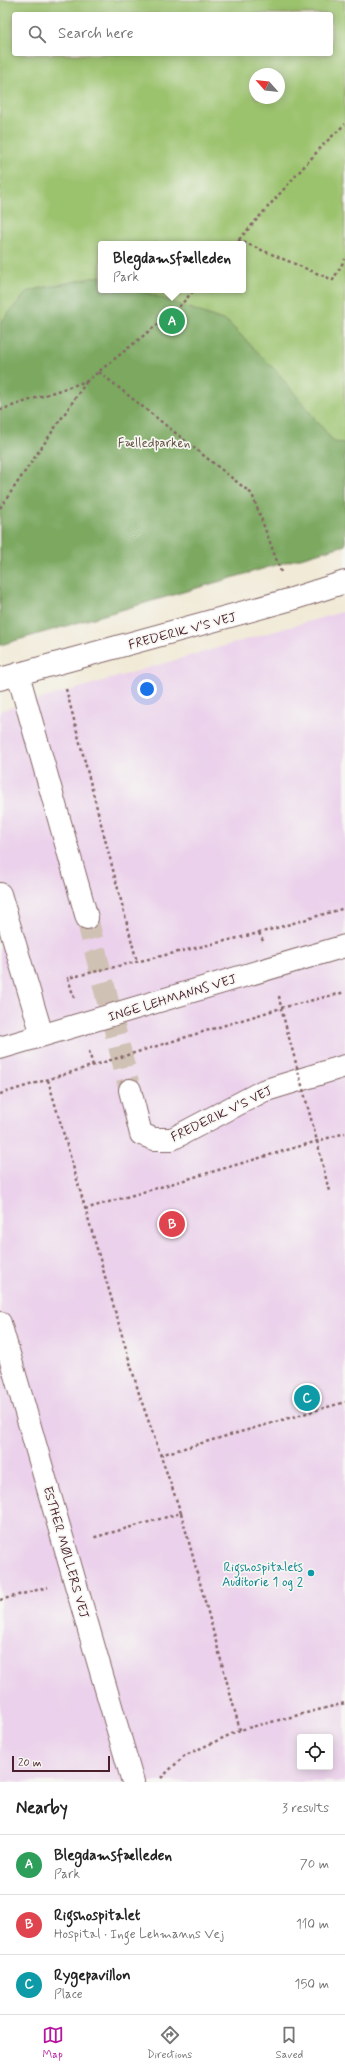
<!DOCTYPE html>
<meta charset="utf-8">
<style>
body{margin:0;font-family:Mynerve,sans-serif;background:#f6f6f6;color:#222}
.controls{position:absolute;right:12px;bottom:12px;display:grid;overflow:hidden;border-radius:4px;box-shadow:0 2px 10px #0003}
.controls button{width:36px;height:36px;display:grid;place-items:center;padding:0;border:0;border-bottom:1px solid #e0e0e0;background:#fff;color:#222;font:20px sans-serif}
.compass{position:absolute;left:249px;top:68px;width:36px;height:36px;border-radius:50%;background:#fff;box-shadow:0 2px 10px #0003;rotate:297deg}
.scale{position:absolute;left:12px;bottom:10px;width:98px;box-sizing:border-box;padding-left:4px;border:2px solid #4a1f2b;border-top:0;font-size:11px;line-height:14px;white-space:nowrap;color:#4a1f2b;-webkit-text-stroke:3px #f6f6f2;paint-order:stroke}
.you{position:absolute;left:147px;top:689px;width:14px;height:14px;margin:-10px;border:3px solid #fff;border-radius:50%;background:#1a73e8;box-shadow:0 0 0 6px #1a73e833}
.badge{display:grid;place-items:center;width:26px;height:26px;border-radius:50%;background:#b5179e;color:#fff;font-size:13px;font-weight:700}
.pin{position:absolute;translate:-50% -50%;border:2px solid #fff;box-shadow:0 1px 4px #0006}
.popup{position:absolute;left:98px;top:241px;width:148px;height:52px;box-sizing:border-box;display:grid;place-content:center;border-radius:4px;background:#fff;filter:drop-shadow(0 1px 3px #0005);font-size:13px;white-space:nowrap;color:#767676}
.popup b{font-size:15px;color:#222}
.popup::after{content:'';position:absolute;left:50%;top:100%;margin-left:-8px;border:8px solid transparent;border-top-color:#fff}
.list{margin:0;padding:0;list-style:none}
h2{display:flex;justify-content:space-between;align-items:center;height:52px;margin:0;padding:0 16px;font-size:17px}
h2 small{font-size:13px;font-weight:400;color:#767676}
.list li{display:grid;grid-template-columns:26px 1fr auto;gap:12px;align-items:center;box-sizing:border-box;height:60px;padding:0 16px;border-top:1px solid #e0e0e0}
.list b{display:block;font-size:15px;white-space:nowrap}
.list p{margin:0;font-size:13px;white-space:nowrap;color:#767676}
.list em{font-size:13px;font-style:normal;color:#767676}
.icon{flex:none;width:22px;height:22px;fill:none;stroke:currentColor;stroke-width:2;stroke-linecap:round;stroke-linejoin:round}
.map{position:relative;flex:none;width:345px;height:1782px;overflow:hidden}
.search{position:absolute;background:#fff;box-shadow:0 2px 10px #0003;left:12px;right:12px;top:12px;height:44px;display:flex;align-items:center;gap:10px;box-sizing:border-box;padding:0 14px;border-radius:4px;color:#767676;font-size:15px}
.sheet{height:232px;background:#fff}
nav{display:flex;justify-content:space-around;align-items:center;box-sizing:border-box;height:56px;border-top:1px solid #e0e0e0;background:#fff;font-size:11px;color:#767676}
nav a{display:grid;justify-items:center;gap:2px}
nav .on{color:#b5179e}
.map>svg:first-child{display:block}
</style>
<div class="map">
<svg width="345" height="1782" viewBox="0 0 345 1782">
<rect width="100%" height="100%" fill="#f6f6f2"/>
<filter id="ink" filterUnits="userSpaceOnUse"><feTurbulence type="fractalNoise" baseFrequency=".025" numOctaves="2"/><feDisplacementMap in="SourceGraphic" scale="8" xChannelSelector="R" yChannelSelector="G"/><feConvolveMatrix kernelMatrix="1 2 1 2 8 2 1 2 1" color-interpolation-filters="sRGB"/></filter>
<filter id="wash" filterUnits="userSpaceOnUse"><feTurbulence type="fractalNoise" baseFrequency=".012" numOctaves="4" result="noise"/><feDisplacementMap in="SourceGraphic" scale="16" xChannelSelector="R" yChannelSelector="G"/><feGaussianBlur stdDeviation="0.9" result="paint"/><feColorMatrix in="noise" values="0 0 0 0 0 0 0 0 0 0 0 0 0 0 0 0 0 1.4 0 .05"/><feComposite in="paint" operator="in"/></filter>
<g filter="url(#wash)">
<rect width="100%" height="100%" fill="#f1ead7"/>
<path fill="#ebd1eb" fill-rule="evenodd" d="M345,611V1782H0V711ZM300,1737H330V1767H300Z"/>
<path fill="#9bc26d" stroke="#72704c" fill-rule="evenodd" d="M0,0H345V545L0,645ZM14,14H331V54H14ZM255,74H279V98H255ZM101,244H243V290H101Z"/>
<path fill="#7ca860" stroke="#636446" d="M101,276V290H139L228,322L277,372L334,442L345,443V545L0,645V323L28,291Z"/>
</g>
<g filter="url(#ink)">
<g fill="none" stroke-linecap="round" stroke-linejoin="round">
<path stroke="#d0c1b5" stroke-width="22" stroke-dasharray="22 11" stroke-linecap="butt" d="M87,918L130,1090"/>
<defs>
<g id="minor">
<path d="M18,674L87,918"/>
<path d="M0,679L292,599L345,582"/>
<path d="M0,894L42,1035"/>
<path d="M0,1048L345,946"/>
<path d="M130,1090L141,1134L154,1139H172L263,1091L345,1066"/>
<path d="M0,1323L133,1782"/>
</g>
</defs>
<use href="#minor" stroke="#846667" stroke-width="24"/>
<g stroke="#846667" stroke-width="2.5" stroke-dasharray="3 3" stroke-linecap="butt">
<path d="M238,240L333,280L345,259"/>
<path d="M235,244L324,144L345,124"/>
<path d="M99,372L252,494L281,572"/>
<path d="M0,410L87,381L178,308L194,290"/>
<path d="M0,508L87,381"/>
<path d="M66,689L137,962"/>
<path d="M259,933L263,941"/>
<path d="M279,996L281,1008"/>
<path d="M74,998L68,978L259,933L345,908"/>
<path d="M89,1051L93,1066"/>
<path d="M48,1080L140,1397L181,1513L92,1538"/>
<path d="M0,1094L281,1008L345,992"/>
<path d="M317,1141L329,1191"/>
<path d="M85,1209L345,1133"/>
<path d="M160,1455L345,1402"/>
<path d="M181,1513L240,1730"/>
<path d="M0,1600L48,1587"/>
<path d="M161,1778L184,1756L240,1730L345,1703"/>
</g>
<use href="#minor" stroke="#fff" stroke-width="22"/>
<path stroke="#846667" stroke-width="2.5" stroke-dasharray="3 3" stroke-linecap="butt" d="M281,1008L317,1141"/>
</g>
</g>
<circle fill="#0f9aa8" stroke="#f6f6f2" stroke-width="1.5" cx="311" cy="1573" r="4"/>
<g text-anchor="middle" stroke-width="3.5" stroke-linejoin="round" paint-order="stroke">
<g font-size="13" fill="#62503f" stroke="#f6f6f2">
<text x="154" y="447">Fælledparken</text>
</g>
<g font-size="13" fill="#4a1f2b" stroke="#f6f6f2">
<text transform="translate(182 630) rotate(-15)" y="5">FREDERIK V'S VEJ</text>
<text transform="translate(172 997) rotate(-17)" y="5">INGE LEHMANNS VEJ</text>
<text transform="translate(221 1113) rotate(-26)" y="5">FREDERIK V'S VEJ</text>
<text transform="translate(67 1552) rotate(74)" y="5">ESTHER MØLLERS VEJ</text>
</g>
<g font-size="13" fill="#0d838f" stroke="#f6f6f2" text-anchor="end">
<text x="303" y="1571">Rigshospitalets<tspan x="303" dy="15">Auditorie 1 og 2</tspan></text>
</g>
</g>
</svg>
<div class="controls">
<button><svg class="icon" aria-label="locate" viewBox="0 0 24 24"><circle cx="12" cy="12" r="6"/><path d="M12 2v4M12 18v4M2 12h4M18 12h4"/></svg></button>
</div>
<svg class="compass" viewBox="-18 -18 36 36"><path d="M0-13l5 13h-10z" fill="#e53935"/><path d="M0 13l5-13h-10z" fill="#767676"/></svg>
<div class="scale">20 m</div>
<div class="you"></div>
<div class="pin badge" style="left:172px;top:321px;background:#2e9e5b">A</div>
<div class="popup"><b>Blegdamsfælleden</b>Park</div>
<div class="pin badge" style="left:172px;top:1224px;background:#e0444e">B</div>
<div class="pin badge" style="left:307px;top:1398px;background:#0f9aa8">C</div>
<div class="search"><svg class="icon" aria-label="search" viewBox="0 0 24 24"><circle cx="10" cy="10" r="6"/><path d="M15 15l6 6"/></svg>Search here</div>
</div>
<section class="sheet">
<h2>Nearby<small>3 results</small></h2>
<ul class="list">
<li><span class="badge" style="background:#2e9e5b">A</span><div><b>Blegdamsfælleden</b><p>Park</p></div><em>70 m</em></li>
<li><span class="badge" style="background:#e0444e">B</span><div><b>Rigshospitalet</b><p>Hospital · Inge Lehmanns Vej</p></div><em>110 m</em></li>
<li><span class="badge" style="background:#0f9aa8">C</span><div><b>Rygepavillon</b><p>Place</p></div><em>150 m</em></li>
</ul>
</section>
<nav>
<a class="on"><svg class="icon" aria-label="map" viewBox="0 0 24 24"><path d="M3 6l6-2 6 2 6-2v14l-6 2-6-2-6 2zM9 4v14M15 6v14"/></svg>Map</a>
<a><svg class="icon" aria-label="directions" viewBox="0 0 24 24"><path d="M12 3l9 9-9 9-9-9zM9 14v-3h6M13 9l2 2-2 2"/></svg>Directions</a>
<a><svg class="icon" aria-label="saved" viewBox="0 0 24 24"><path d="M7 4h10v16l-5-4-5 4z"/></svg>Saved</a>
</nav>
